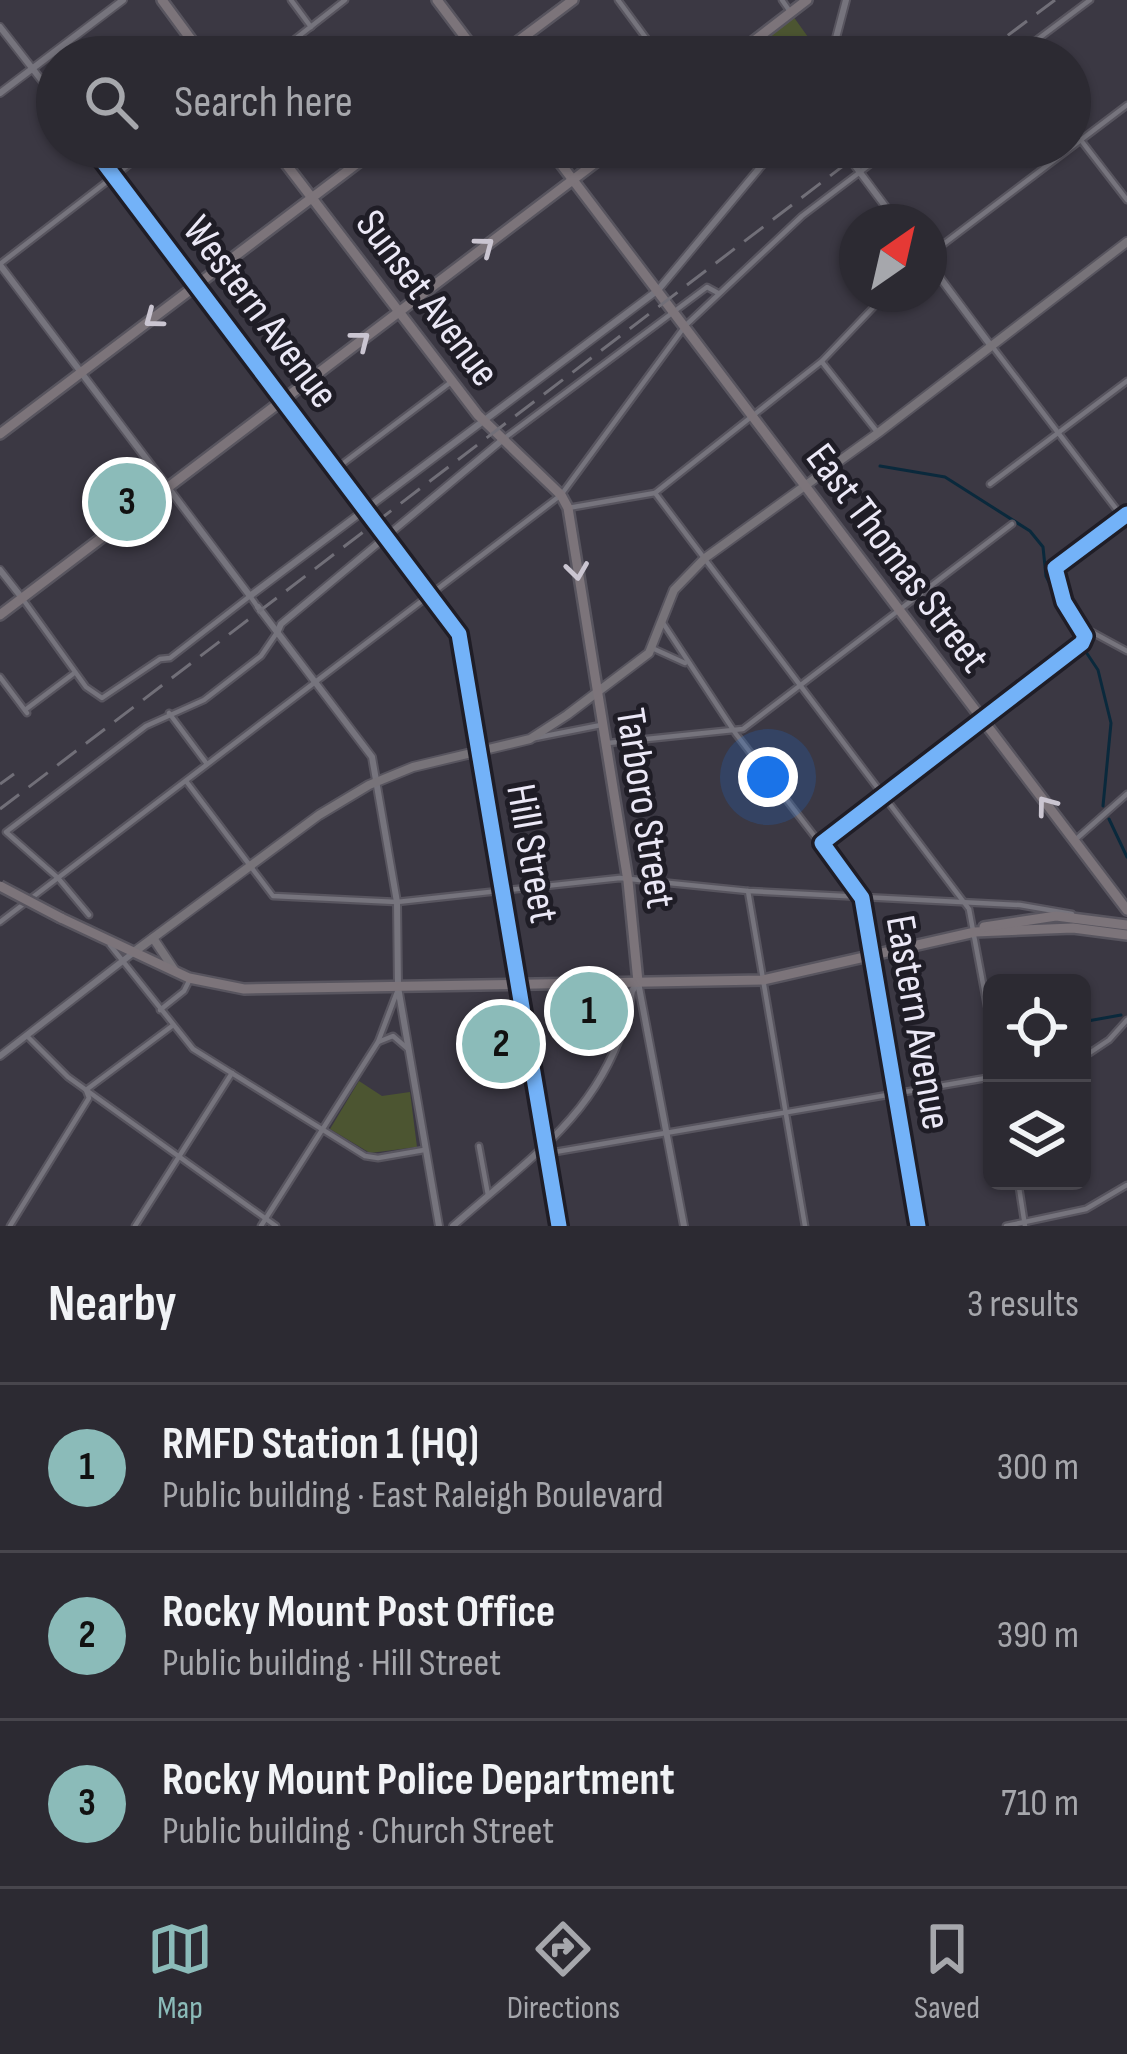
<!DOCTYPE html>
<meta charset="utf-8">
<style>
body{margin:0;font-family:"Sofia Sans Condensed",sans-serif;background:#38363e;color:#f1f3f6}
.controls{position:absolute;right:36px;bottom:36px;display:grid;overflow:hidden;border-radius:18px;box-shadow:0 3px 9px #0004}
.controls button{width:108px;height:108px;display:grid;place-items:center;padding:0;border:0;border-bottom:3px solid #48464d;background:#2c2a32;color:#f1f3f6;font:60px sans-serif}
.compass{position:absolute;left:839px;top:204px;width:108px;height:108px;border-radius:50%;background:#2c2a32;box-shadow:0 3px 9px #0004;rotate:34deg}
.you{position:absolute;left:768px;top:777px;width:42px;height:42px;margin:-30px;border:9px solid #fff;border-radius:50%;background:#1a73e8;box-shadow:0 0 0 18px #1a73e833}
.badge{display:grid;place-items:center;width:78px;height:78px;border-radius:50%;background:#8bbbb9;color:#111;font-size:39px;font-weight:700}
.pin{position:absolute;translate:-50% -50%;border:6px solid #fff;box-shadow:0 3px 12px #0006}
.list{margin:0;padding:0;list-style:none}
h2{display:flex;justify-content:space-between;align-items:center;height:156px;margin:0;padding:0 48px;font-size:51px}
h2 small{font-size:39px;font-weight:400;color:#a6a7ac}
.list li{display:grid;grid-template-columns:78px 1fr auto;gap:36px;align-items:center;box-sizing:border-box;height:168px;padding:0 48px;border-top:3px solid #48464d}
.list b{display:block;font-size:45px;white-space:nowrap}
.list p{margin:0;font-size:39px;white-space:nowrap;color:#a6a7ac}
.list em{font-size:39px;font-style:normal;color:#a6a7ac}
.icon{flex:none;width:66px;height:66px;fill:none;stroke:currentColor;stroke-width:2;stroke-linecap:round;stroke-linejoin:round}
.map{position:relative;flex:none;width:1127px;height:1226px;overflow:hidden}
.search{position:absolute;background:#2c2a32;box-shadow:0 3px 9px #0004;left:36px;right:36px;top:36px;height:132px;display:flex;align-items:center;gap:30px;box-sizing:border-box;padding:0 42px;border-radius:66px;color:#a6a7ac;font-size:45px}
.sheet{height:660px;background:#2c2a32}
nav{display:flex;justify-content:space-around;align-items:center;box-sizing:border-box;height:168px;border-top:3px solid #48464d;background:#2c2a32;font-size:33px;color:#a6a7ac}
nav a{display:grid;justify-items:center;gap:6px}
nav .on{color:#8bbbb9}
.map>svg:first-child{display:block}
</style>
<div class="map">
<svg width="1127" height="1226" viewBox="0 0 1127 1226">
<rect width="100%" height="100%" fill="#3b3843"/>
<g fill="#4c5531">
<path d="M793,16L813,44L829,49L826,57H753V47Z"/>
<path d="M359,1081L382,1096L410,1092L417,1147L370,1153L330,1129Z"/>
</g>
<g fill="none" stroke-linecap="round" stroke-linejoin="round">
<g stroke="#0a293c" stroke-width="3">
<path d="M880,466L945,477L1030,531L1043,547L1046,576L1078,640"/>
<path d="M1084,649L1098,670L1111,723L1103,806"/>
<path d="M1109,819L1127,857"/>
<path d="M1082,1022L1121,1015"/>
</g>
<defs>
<g id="minor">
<path d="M291,0L311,27"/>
<path d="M618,0L660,57"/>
<path d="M782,0L791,13"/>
<path d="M272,57L345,0"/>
<path d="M1014,57L1090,0"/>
<path d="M1070,126L1127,200"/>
<path d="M929,255L1127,105"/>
<path d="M0,264L152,147"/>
<path d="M992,346L1127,523"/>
<path d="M822,362L878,433"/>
<path d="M502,440L707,287L718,293"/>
<path d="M337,468L451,382"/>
<path d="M990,484L1127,381"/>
<path d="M655,493L822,361L886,294"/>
<path d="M568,508L655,493L969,909L992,1032"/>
<path d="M22,598L86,687L102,698L160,659L170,658L250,596L257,606"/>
<path d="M663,623L736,734L862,898L918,1226"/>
<path d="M1077,624L1127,651"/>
<path d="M652,648L685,663"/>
<path d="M0,677L27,713"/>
<path d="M25,710L73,674"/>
<path d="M169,713L207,764"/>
<path d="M535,738L601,725"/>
<path d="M608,743L743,729L1012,524"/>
<path d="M186,781L273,896L397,902L620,878L748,891L1020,905L1072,914"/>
<path d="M1074,841L1127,794"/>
<path d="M822,843L1082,643L1085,636L1064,602L1055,568L1127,514"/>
<path d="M748,891L805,1226"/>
<path d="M89,915L58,878L6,832L146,726L204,700L261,656L276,634"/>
<path d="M0,922L561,495L685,326L802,216L893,147"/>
<path d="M110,945L193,1049L365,1156L378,1158L424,1150"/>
<path d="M160,1010L184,991L189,981"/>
<path d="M28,1037L68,1077L276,1226"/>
<path d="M378,1042L393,1036L408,1049"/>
<path d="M1082,1058L1109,1040L1127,1020"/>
<path d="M479,1146L488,1195"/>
<path d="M1018,1181L1025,1226"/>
<path d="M10,1226L89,1098L86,1090L172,1026"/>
<path d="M135,1226L232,1073"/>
<path d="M261,1226L378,1042L397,992"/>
<path d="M559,1226L547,1148L555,1152L992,1077"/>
<path d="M1006,1226L1086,1209L1127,1185"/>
</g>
<g id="tertiary">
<path d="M0,27L57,100"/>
<path d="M831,57L846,0"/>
<path d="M0,93L123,0"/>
<path d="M92,147L459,634L547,1148"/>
<path d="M841,147L897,222"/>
<path d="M929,263L991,346"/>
<path d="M0,265L250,596L658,290L777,147"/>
<path d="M0,570L22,598"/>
<path d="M258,607L372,757L397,902L398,987L439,1226"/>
<path d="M277,633L281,624L501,441"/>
<path d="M638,982L684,1226"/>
<path d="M0,1056L133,953"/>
<path d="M453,1226C533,1155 613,1105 632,991L638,982"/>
</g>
<g id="secondary">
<path d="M153,938L175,971"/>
<path d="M134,952L319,815L369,785L413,767L530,739L567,715L649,653L674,590L705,558L878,433L1127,242"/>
</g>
<g id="primary">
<path d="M162,0L204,57"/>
<path d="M437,0L480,57"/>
<path d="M497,57L573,0"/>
<path d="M733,57L807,0"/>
<path d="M273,147L478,415L561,495L568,508L628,881L638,982"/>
<path d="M548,147L1127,910"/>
<path d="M0,434L379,147"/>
<path d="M0,615L616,147"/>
<path d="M61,918L189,978L244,989L763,980L975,932L1073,928L1127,935"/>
<path d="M984,927L1056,916L1127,925"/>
</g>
</defs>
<use href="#minor" stroke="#58555f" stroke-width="9"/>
<use href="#tertiary" stroke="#58555f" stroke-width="10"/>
<use href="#secondary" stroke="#58555f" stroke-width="12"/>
<use href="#primary" stroke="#58555f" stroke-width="14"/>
<use href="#minor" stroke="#76747d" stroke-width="4.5"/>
<use href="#tertiary" stroke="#76747d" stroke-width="6"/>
<use href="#secondary" stroke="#777379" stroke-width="8"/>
<use href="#primary" stroke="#7c747a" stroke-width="9"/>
<g stroke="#716f78" stroke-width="3" stroke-dasharray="24 12" stroke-linecap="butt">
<path d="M979,57L1055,0"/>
<path d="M0,784L14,774"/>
<path d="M0,809L868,147"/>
</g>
<defs>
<path id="primary-bridge" d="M0,886L61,918"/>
</defs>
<use href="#primary-bridge" stroke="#58555f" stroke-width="14" stroke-linecap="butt"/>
<use href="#primary-bridge" stroke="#7c747a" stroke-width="9"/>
<defs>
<g id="cycleway">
<path d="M92,147L459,634L559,1226"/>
<path d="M918,1226L862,898L822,843L1082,643L1085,636L1064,602L1055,568L1127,514"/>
</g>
</defs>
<use href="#cycleway" stroke="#1f1d26" stroke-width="22"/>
<use href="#cycleway" stroke="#73b2f8" stroke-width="15"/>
</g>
<defs><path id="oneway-chevron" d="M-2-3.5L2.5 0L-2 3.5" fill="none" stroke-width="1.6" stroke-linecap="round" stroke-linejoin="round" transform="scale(3)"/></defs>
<g stroke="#cac5d1">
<use href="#oneway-chevron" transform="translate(485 246) rotate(-37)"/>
<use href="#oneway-chevron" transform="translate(153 319) rotate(143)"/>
<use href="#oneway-chevron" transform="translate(361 340) rotate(-38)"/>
<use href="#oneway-chevron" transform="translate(577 571) rotate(82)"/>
<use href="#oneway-chevron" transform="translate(1046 805) rotate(-127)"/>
</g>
<g text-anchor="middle" stroke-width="10" stroke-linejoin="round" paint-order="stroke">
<g font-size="42" fill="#ebe8f6" stroke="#1f1d26">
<text transform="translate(429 297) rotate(53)" y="15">Sunset Avenue</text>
<text transform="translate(262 311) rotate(53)" y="15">Western Avenue</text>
<text transform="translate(899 557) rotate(53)" y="15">East Thomas Street</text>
<text transform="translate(647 808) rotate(81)" y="15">Tarboro Street</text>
<text transform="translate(534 853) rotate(80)" y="15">Hill Street</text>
<text transform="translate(920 1022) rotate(80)" y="15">Eastern Avenue</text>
</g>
</g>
</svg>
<div class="controls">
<button><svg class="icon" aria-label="locate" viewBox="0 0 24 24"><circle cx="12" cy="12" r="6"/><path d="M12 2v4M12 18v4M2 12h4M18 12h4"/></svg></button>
<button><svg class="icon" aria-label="layers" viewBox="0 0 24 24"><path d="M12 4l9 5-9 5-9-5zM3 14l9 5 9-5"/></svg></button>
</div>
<svg class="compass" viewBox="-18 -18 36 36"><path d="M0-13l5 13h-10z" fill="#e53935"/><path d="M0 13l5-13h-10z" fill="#a6a7ac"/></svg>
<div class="you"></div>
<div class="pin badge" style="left:589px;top:1011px">1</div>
<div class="pin badge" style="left:501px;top:1044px">2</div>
<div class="pin badge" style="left:127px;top:502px">3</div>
<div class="search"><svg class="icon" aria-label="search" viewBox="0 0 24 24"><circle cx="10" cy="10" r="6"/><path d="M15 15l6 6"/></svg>Search here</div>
</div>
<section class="sheet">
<h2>Nearby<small>3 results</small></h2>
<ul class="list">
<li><span class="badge">1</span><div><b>RMFD Station 1 (HQ)</b><p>Public building · East Raleigh Boulevard</p></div><em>300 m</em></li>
<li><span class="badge">2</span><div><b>Rocky Mount Post Office</b><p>Public building · Hill Street</p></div><em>390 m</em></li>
<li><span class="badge">3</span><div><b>Rocky Mount Police Department</b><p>Public building · Church Street</p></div><em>710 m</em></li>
</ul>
</section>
<nav>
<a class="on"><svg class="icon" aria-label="map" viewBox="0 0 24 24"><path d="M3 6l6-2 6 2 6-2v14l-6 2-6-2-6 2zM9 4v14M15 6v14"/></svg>Map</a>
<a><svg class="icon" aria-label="directions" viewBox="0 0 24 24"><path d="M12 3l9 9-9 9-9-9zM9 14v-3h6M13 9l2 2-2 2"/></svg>Directions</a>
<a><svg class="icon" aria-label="saved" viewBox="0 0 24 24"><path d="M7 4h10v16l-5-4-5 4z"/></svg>Saved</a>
</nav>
